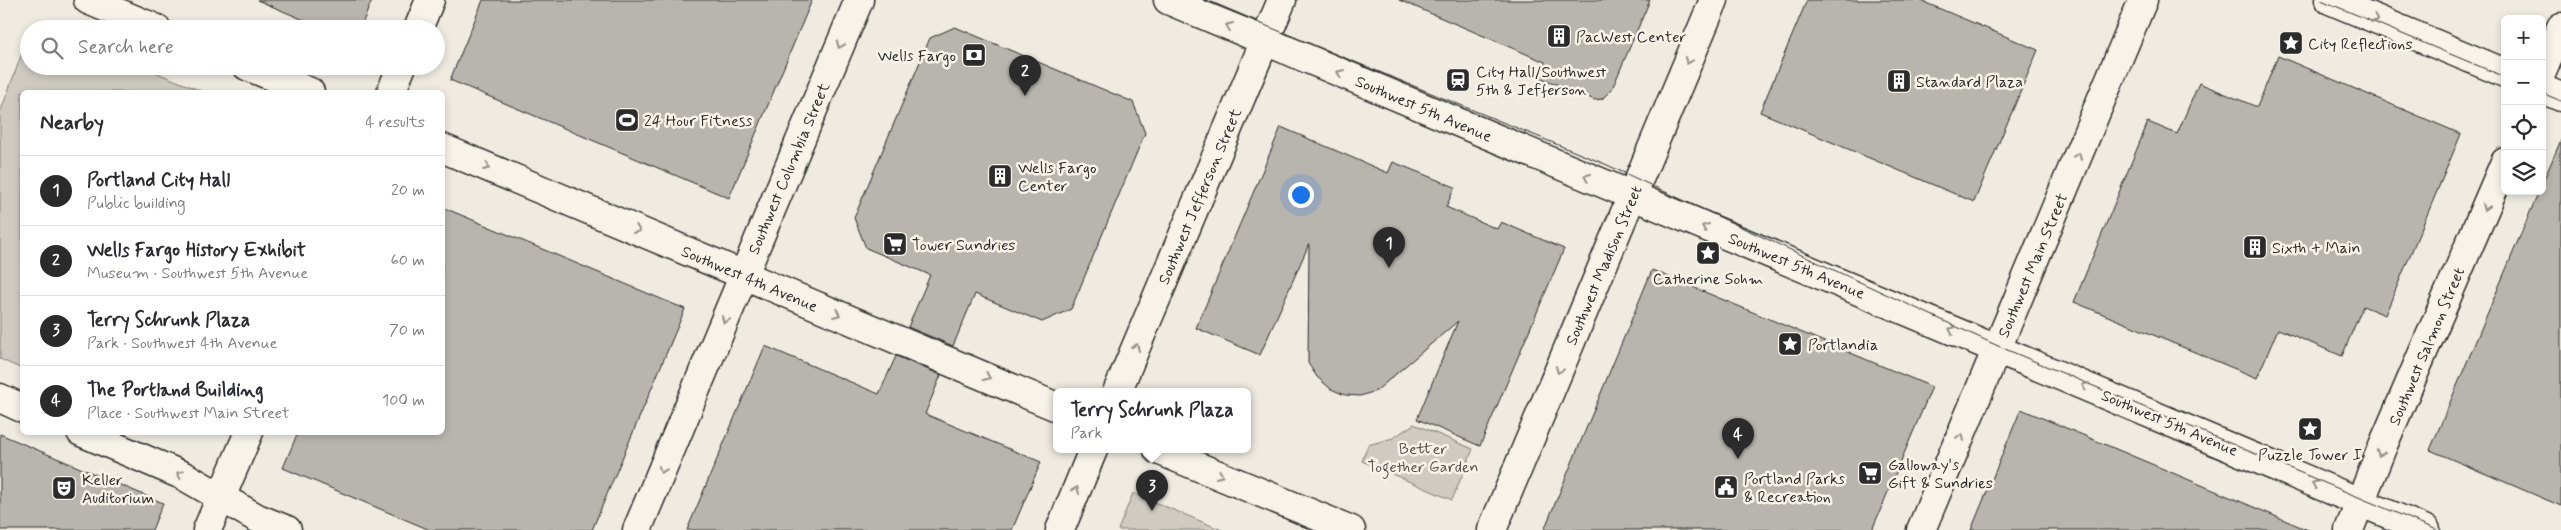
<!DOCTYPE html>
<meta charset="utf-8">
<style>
body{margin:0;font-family:Mynerve,sans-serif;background:#f7f7f7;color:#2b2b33}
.controls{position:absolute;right:15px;top:15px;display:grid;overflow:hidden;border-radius:8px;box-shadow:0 2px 8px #0003}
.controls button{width:45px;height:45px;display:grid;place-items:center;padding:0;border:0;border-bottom:1px solid #e1e1e2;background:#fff;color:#2b2b33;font:25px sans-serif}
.you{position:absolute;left:1300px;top:194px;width:18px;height:18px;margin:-12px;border:4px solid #fff;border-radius:50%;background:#1a73e8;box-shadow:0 0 0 8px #1a73e833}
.badge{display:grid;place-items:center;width:32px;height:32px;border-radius:50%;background:#2b2b2b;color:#fff;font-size:16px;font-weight:700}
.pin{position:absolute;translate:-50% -41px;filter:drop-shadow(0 1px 2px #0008)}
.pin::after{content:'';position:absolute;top:26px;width:18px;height:15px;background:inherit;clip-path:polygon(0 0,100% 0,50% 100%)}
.popup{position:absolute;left:1053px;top:388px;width:198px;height:65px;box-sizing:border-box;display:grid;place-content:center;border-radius:8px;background:#fff;filter:drop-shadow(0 1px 4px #0005);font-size:16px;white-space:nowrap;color:#7c7c81}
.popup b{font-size:19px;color:#2b2b33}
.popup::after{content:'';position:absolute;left:50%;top:100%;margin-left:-10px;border:10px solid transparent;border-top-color:#fff}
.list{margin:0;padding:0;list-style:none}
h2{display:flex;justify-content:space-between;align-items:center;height:65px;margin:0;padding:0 20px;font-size:21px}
h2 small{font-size:16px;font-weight:400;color:#7c7c81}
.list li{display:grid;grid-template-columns:32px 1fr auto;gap:15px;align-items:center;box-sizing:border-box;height:70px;padding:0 20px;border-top:1px solid #e1e1e2}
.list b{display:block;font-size:19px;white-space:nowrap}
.list p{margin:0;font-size:16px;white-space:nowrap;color:#7c7c81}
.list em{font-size:16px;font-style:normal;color:#7c7c81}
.icon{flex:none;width:28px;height:28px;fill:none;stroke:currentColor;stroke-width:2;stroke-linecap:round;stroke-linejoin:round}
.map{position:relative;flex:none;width:2561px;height:530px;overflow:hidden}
.search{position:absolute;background:#fff;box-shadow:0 2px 8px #0003;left:20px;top:20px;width:425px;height:55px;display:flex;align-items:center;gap:12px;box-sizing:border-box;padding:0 18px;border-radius:28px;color:#7c7c81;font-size:19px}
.panel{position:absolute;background:#fff;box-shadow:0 2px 8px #0003;left:20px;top:90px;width:425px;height:345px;border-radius:8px}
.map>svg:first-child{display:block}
</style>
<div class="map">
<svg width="2561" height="530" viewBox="0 0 2561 530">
<rect width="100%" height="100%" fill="#efebe0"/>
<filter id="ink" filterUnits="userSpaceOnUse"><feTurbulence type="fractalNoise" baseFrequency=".02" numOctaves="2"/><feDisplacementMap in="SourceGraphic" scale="10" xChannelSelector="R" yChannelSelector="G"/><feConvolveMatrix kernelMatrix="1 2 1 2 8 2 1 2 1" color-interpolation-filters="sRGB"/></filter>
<g filter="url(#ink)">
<g fill="#cfcbc2" stroke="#7d7b76">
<path d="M29,34V66H140L204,92H22V369L0,359V113Z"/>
<path d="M1414,424L1473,449L1452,500L1362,461L1368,445L1393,438Z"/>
<path d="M1133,493L1222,530H1118Z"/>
</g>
<g fill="#b8b5ae" stroke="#2b2b2b">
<path d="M257,0H372L360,29H325Z"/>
<path d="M483,0H812L729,198L450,80Z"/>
<path d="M1399,0H1650L1612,89L1602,99L1595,100L1539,77L1545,62Z"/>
<path d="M1807,0H1919L2038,50L1974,202L1760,112Z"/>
<path d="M955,27L1133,102L1145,133L1071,309L1042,322L975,294L953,346L908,327L930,275L866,248L854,218L930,38Z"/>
<path d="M2278,56L2461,134L2385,315L2363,306L2342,356L2278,329L2257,378L2074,302L2148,122L2177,134L2199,83L2257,107Z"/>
<path d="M1281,127L1388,173L1393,162L1455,187L1446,207L1497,229L1501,222L1564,249L1480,446L1417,419L1458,321L1376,391L1360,396L1345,395L1331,389L1317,377L1308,363L1309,244L1260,355L1196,328Z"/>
<path d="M2561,140V506L2430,450L2539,191H2542V184Z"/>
<path d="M442,207L685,309L592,530H430L283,468L298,432H442Z"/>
<path d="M1652,270L1932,387L1872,530H1544Z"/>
<path d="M765,346L879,394L896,356L941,375L925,414L1041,462L1012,530H687Z"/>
<path d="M2021,409L2308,530H1971Z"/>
<path d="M0,434L163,503L152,530H0Z"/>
</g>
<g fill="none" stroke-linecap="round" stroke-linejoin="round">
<defs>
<g id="minor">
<path d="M1168,0L2426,530"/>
<path d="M2330,0L2505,73"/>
<path d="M2542,72L2561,27"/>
<path d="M2542,89L2561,97"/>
<path d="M1921,530L2143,0"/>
<path d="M2349,530L2384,443L2505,162"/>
</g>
<g id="major">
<path d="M88,0L157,29"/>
<path d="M418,29L430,0"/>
<path d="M247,66L310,92"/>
<path d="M391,92L402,66"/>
<path d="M442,148L1057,407"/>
<path d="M1117,392L1282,0"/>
<path d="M0,398L22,408"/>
<path d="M81,432L184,476L257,518L287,530"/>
<path d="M1158,450L1351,530"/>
<path d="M207,530L249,432"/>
<path d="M637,530L859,0"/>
<path d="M1060,530L1093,450"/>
<path d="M1492,530L1714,0"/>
</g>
</defs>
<use href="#minor" stroke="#2b2b2b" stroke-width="31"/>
<use href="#major" stroke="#2b2b2b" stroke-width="31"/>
<use href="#minor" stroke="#f7f3e8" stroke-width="28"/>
<use href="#major" stroke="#f7f3e8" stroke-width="28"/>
<g stroke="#2b2b2b" stroke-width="1">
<path d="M1203,0L1605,164L1998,346L2437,530"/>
<path d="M2321,0L2505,77"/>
<path d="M2542,93L2561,101"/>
</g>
</g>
<defs><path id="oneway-chevron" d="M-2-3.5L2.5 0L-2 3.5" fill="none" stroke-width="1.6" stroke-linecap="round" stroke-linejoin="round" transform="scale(1.25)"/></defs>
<g stroke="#918f8a">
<use href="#oneway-chevron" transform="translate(2375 19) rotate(23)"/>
<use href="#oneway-chevron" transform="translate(1229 26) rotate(-157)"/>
<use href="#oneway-chevron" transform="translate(840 45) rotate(113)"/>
<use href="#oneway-chevron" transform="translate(1688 61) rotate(113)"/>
<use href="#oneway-chevron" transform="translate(1340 73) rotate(-157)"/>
<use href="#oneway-chevron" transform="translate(2078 156) rotate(-67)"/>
<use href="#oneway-chevron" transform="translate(487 167) rotate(23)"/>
<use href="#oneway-chevron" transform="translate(1587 177) rotate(-157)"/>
<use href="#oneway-chevron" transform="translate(2485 207) rotate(113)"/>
<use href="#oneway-chevron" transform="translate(1705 227) rotate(-157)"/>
<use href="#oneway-chevron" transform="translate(637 230) rotate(23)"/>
<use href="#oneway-chevron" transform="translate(837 314) rotate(23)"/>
<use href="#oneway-chevron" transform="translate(725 320) rotate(113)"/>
<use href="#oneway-chevron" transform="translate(1952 330) rotate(-157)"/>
<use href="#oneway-chevron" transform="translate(1136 347) rotate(-67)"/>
<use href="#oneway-chevron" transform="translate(1559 370) rotate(113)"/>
<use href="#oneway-chevron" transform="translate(987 377) rotate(23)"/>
<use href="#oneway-chevron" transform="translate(2085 386) rotate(-157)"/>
<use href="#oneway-chevron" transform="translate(1961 437) rotate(-67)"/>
<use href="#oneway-chevron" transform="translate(2380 453) rotate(111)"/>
<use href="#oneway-chevron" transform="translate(662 470) rotate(113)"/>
<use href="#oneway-chevron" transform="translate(180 474) rotate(-155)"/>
<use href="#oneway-chevron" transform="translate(1220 475) rotate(23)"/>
<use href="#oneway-chevron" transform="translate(2315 484) rotate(-157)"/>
<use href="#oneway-chevron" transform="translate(1076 490) rotate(-67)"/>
</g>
</g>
<defs>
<symbol id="building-square" viewBox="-11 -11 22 22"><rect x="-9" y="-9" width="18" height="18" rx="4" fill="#2b2b2b" stroke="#f7f3e8"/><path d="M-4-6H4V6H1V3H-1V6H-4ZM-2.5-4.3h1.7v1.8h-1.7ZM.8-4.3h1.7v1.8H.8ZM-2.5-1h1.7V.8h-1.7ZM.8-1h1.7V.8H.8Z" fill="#fff"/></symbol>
<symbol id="sight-square" viewBox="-11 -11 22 22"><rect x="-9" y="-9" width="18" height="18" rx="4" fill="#2b2b2b" stroke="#f7f3e8"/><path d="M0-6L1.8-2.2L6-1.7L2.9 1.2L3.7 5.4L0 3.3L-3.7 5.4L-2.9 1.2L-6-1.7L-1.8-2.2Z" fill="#fff"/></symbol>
<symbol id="bank-square" viewBox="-11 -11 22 22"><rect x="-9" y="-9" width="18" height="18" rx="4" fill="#2b2b2b" stroke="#f7f3e8"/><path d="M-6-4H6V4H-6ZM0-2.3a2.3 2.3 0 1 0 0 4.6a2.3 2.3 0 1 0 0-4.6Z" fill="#fff"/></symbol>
<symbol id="station-square" viewBox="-11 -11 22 22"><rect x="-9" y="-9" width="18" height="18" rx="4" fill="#2b2b2b" stroke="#f7f3e8"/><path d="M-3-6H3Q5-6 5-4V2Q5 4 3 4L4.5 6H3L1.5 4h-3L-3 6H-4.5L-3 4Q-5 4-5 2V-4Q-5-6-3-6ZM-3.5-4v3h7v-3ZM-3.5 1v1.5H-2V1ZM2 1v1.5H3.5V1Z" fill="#fff"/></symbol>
<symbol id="stadium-square" viewBox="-11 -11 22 22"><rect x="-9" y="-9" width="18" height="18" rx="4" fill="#2b2b2b" stroke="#f7f3e8"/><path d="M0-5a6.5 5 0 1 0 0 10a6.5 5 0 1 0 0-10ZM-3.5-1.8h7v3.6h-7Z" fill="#fff"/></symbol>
<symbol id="supermarket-square" viewBox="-11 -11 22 22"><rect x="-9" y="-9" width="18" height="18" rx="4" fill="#2b2b2b" stroke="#f7f3e8"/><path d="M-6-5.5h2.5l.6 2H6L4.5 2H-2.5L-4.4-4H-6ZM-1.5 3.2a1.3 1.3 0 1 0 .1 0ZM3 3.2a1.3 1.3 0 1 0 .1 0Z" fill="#fff"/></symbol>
<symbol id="civic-square" viewBox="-11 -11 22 22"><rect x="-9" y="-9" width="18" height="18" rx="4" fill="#2b2b2b" stroke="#f7f3e8"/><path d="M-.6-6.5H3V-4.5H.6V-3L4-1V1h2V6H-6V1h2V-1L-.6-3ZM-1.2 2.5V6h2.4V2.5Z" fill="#fff"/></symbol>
<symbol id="theatre-square" viewBox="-11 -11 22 22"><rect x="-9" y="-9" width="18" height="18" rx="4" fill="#2b2b2b" stroke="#f7f3e8"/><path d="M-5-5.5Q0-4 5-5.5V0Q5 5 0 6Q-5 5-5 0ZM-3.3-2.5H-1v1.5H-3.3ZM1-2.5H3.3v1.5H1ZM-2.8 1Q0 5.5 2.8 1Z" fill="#fff"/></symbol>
</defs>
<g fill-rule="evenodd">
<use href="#building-square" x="1545" y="22" width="28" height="28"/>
<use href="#sight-square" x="2277" y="29" width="28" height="28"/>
<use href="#bank-square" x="960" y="41" width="28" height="28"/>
<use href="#station-square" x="1444" y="66" width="28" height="28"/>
<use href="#building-square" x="1885" y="67" width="28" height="28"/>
<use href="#stadium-square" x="613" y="106" width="28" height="28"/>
<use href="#building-square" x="986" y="162" width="28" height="28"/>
<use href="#supermarket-square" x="881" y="230" width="28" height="28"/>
<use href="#building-square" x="2241" y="233" width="28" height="28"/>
<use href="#sight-square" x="1694" y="239" width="28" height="28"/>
<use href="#sight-square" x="1776" y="330" width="28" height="28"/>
<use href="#sight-square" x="2296" y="415" width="28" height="28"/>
<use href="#supermarket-square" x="1856" y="459" width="28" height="28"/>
<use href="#civic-square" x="1712" y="473" width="28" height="28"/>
<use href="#theatre-square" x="50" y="474" width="28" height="28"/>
</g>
<g text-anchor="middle" stroke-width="5" stroke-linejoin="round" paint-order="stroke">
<g font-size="16" fill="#2b2b2b" stroke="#f7f3e8" text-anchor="start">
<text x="1576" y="42">PacWest Center</text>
<text x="2308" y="49">City Reflections</text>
<text x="956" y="61" text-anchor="end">Wells Fargo</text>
<text x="1476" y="77">City Hall/Southwest<tspan x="1476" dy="18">5th &amp; Jefferson</tspan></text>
<text x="1916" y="87">Standard Plaza</text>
<text x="644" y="126">24 Hour Fitness</text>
<text x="1018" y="173">Wells Fargo<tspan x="1018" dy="18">Center</tspan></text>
<text x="912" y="250">Tower Sundries</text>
<text x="2272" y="253">Sixth + Main</text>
<text x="1708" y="284" text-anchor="middle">Catherine Sohm</text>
<text x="1808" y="350">Portlandia</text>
<text x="2310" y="460" text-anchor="middle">Puzzle Tower I</text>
<text x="1888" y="470">Galloway's<tspan x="1888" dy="18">Gift &amp; Sundries</tspan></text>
<text x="1744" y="484">Portland Parks<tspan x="1744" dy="18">&amp; Recreation</tspan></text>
<text x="82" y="485">Keller<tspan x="82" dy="18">Auditorium</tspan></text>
</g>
<g font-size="16" fill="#2b2b2b" stroke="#f7f3e8">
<text transform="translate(1424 108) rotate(23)" y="6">Southwest 5th Avenue</text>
<text transform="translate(788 168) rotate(-67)" y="6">Southwest Columbia Street</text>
<text transform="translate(1199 196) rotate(-67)" y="6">Southwest Jefferson Street</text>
<text transform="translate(1603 265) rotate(-67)" y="6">Southwest Madison Street</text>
<text transform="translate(1797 265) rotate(23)" y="6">Southwest 5th Avenue</text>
<text transform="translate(2032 265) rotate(-67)" y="6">Southwest Main Street</text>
<text transform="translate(750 278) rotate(23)" y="6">Southwest 4th Avenue</text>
<text transform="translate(2426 346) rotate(-67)" y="6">Southwest Salmon Street</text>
<text transform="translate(2170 422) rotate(23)" y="6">Southwest 5th Avenue</text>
</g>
<g font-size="16" fill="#545351" stroke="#f7f3e8">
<text x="1423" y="454">Better<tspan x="1423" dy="18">Together Garden</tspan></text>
</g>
</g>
</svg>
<div class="controls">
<button>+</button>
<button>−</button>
<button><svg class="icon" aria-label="locate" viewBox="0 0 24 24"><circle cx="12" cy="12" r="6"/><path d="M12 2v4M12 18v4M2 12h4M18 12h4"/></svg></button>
<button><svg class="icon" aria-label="layers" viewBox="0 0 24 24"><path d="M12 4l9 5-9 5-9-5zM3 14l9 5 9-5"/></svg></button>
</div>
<div class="you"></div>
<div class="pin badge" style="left:1389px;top:268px">1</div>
<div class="pin badge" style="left:1025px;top:96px">2</div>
<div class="pin badge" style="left:1152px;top:511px">3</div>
<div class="popup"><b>Terry Schrunk Plaza</b>Park</div>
<div class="pin badge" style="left:1738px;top:459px">4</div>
<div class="search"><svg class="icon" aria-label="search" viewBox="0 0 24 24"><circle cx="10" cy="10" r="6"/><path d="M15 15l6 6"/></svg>Search here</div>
<section class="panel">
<h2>Nearby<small>4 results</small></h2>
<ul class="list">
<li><span class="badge">1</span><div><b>Portland City Hall</b><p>Public building</p></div><em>20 m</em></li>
<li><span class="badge">2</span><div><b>Wells Fargo History Exhibit</b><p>Museum · Southwest 5th Avenue</p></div><em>60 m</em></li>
<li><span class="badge">3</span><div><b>Terry Schrunk Plaza</b><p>Park · Southwest 4th Avenue</p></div><em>70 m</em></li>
<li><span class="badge">4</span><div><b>The Portland Building</b><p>Place · Southwest Main Street</p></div><em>100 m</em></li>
</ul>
</section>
</div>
